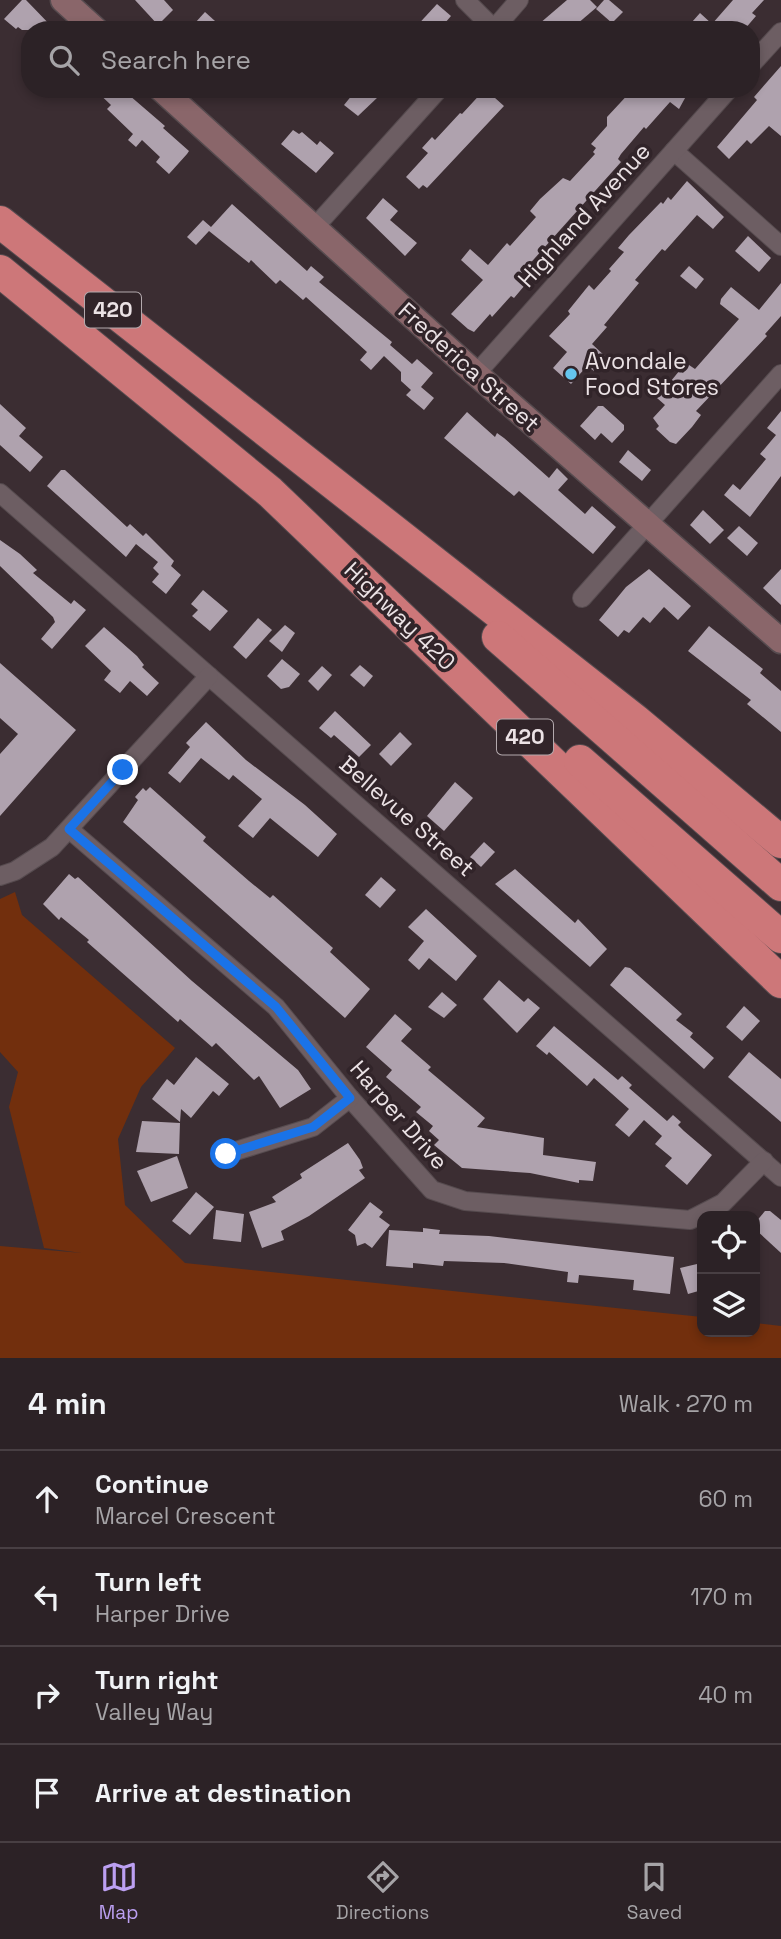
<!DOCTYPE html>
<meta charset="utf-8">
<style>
body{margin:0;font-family:"Space Grotesk",sans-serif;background:#342a2e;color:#f1f3f6}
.controls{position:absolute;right:21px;bottom:21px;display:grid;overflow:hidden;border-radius:14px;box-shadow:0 4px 10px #0003}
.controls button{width:63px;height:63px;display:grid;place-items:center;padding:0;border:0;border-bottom:2px solid #483f43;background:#2c2226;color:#f1f3f6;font:35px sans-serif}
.stop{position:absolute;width:21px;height:21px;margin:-16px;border:5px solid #1a73e8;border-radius:50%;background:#fff}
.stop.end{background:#1a73e8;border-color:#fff;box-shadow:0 2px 7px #0008}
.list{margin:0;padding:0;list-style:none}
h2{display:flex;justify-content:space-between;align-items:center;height:91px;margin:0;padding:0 28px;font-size:30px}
h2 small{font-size:23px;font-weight:400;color:#a6a4a7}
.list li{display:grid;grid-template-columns:46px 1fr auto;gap:21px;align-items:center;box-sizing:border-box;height:98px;padding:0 28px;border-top:2px solid #483f43}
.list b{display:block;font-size:26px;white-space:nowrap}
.list p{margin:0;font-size:23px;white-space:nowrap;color:#a6a4a7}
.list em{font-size:23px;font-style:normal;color:#a6a4a7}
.icon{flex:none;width:38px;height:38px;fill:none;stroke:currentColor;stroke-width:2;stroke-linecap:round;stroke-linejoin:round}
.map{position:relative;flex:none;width:781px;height:1358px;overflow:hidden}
.search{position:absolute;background:#2c2226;box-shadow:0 4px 10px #0003;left:21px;right:21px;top:21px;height:77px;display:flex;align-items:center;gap:18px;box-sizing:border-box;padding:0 24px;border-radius:28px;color:#a6a4a7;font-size:26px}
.sheet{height:483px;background:#2c2226}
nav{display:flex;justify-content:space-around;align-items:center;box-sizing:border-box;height:98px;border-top:2px solid #483f43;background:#2c2226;font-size:19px;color:#a6a4a7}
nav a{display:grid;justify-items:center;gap:4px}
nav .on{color:#bca0f2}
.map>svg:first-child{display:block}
</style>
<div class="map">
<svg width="781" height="1358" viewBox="0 0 781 1358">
<rect width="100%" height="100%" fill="#3b2d32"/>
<path fill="#722f0d" d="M15,892L22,915L175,1048L141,1087L118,1139L125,1205L185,1263L702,1317V1332H755V1323L781,1326V1358H0V1246L82,1253L44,1248L9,1107L18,1072L0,1052V899Z"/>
<g fill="#afa2ae">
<path d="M22,0H26L55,30H22L18,27L16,29L4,19Z"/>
<path d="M135,0H164L173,10L158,25Z"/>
<path d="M567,0H590L597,7L570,30H546L539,24Z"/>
<path d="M604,0H609L623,12L612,23L596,9Z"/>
<path d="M733,0H764L752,13L756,16L744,30H701L692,22L700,13L712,24Z"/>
<path d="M437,4L451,16L439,30H413Z"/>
<path d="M205,12L225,30H202L195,23Z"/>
<path d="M781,66V136L769,126L751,144L747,140L729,159L717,147L757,100L754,97Z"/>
<path d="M94,89H122L165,126L163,128L189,151L187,154L169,174L156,162L160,157L142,140L136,147L128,140L133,134L107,109L111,105Z"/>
<path d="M357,89H368L378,97L358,116L344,105Z"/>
<path d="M485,89L504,106L427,188L423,185L419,189L406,177L428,153L422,148L432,137L435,140L460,113L462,114Z"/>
<path d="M633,89H690L679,109L670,102L646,129L644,127L621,154L618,159L621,162L517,278L525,285L514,298L511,296L492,317L490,314L474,332L468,329L451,314L483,280L461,260L470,249L488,265L507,243L510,246L536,217L530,211L540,199L563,178L570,181L595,154L593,152L596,148L591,144L607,126V117Z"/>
<path d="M293,130L299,134L302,132L317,145L320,141L334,153L316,173L281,144Z"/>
<path d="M687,181L724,217L713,229L697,215L665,251L662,249L635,280L639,283L604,325L607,327L592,344L607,358L594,371L587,366L571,384L553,368L567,352L549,336L570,314L568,311L589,285L594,290L611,271L609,269L624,252L618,248L629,235L661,202L663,204L668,197L671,200Z"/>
<path d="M383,198L398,211L390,220L417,243L405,256L366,218Z"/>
<path d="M232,204L307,271L311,266L324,277L319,282L392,342L390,345L412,364L417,359L433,373L421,387L434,398L424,410L406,395L411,390L401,381V372L384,356L371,370L360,360L367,352L306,297L303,300L280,280L276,284L251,260L249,263L209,231L196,245L187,237L203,220L211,227Z"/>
<path d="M748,236L771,258L759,272L735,251Z"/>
<path d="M689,266L704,279L696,289L680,276Z"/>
<path d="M781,283V316L765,334L767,336L696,411L701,415L692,427L676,444L670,442L656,429L659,426L653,418L665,405L657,398L680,370L683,373L689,365L695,369L739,319L720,304L721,299L731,287L759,310Z"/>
<path d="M0,404L26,428L19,436L43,457L30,472L0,445Z"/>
<path d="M598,406H603L624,425V430L612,443L601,433L595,440L580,426Z"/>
<path d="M781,411V476L750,517L724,495L733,484L740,490L766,459L760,454L776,435L767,428Z"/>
<path d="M467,412L495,437L497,433L504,438L549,478L557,468L568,479L558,490L585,514L592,506L616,527L593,554L519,491L514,496L444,438Z"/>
<path d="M628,450L651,470L642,481L619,462Z"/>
<path d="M61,470H65L127,527L130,524L143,536L146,533L174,561L171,566L181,575L166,594L152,582L159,574L153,568L158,562L136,544L126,557L47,486Z"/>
<path d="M703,510L724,530L710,544L690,525Z"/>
<path d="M739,526L758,543L747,556L727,538Z"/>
<path d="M0,540L20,554L37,570L33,573L71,604L74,600L86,610L52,649L41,639L55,622L53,617L0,566Z"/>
<path d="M649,569L691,606L678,620L664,607L650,623L643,617L629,633L624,630L618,637L599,620L626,587Z"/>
<path d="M781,569V605L763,588Z"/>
<path d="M203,590L228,611L210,631L192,616L198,610L191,604Z"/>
<path d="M258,618L272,630L246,659L233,647Z"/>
<path d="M285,625L295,633L282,652L269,641Z"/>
<path d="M709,626L763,669L760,673L781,691V732L747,704L751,700L688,651Z"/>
<path d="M104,627L137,656L144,665L142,667L159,683L147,696L130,681L120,693L104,680L111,671L85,646Z"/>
<path d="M282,659L300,674L289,687L281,689L267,676Z"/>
<path d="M0,663L76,730L0,816V754L18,734L0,718Z"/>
<path d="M360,665L373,676L364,687L350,675Z"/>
<path d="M322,666L332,675L318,691L308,681Z"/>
<path d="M335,711L371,745L359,757L334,735L331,738L319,728Z"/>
<path d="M206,722L246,760L305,805L337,834L318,857L270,818L253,838L238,826L262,799L233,775L229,780L201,758L180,783L168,773L190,747L186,743Z"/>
<path d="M400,732L412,744L391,766L379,754Z"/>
<path d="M455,782L473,798L444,831L427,816Z"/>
<path d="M150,787L206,837L203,841L249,881L270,898L273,895L333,948L330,952L370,989L345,1018L123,822L138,800L135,797L143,788L146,791Z"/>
<path d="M484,842L495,852L481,867L470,857Z"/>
<path d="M515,869L575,923L578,919L607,949L590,967L495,884Z"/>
<path d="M69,874L75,879L78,877L192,981L298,1070L311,1089L280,1108L259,1076L254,1080L216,1043L212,1047L180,1019L178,1022L87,942L89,940L61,917L59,920L43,904Z"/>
<path d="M381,877L396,890L380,908L365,895Z"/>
<path d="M426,909L477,956L456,981L429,958L419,970L408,960L424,941L408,927Z"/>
<path d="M625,967L630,968L682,1014L676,1020L693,1033L690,1037L714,1058L704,1069L610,985Z"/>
<path d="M499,980L524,1002L528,998L540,1008L517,1033L483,999Z"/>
<path d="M442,992L457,1005L444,1018L428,1007Z"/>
<path d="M744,1006L760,1021L742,1041L726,1027Z"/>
<path d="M395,1014L412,1029L401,1041L431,1067L428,1070L485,1118L477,1127L544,1138L543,1155L596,1162L593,1181L579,1180V1183L530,1173L462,1168L434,1145L439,1140L429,1131L433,1126L416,1112L421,1107L386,1077L392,1070L366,1047Z"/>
<path d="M554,1026L618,1080L622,1076L632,1085L629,1088L667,1121L673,1115L681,1122L678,1125L684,1131L712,1155L687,1185L665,1166L672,1158L655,1144L662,1136L644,1120L629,1137L615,1125L629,1109L594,1078L587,1086L549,1052L547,1055L536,1046Z"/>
<path d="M749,1052L781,1079V1122L728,1077Z"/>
<path d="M196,1057L229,1084L219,1096L213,1091L191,1118L181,1109L180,1122L152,1099L167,1079L174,1085Z"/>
<path d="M142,1121L180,1123L179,1154L136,1152Z"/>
<path d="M348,1143L360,1160L363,1168L359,1170L365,1178L309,1216L281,1231L284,1240L262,1248L249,1212L276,1202L272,1197L302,1178L300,1174Z"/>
<path d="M177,1156L188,1188L151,1202L137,1171Z"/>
<path d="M196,1192L214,1207L190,1235L172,1221Z"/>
<path d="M370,1202L383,1212L379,1217L390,1225L372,1248L365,1243L357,1246L355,1235L348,1230Z"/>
<path d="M216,1210L244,1214L241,1242L213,1239Z"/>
<path d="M765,1211H770L781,1220V1253L755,1229V1223Z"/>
<path d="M423,1228L440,1230L439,1234L489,1236L674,1257L670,1294L633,1290L634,1280L579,1275L578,1283L567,1282L568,1272L504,1263L444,1261L443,1266L413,1263V1268L386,1266L389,1230L423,1232Z"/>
<path d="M697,1264L698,1269L702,1268V1290L688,1294L680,1268Z"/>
</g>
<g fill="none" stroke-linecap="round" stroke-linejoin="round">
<defs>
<g id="street">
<path d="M465,0L494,29"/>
<path d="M493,30L519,0"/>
<path d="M751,65L781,32"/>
<path d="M674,151L781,246"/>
<path d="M314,228L439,89"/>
<path d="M476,374L729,89"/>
<path d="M0,493L781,1177"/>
<path d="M582,598L781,374"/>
<path d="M69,829L276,1007L350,1098L432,1190L465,1201L690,1220L723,1203L764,1161"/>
<path d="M0,876L15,871L52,847L209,676"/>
<path d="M226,1154L313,1127L350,1098"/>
</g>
<g id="secondary">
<path d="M63,0L96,30"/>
<path d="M161,89L476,374L781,641"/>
</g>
<g id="highway">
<path d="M0,222L635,720L781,842"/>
<path d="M0,271L270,492L781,982"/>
<path d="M498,637L781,885"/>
<path d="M580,761L781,937"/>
</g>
</defs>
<use href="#street" stroke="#564b4f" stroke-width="20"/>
<use href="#secondary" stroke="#564b4f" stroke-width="27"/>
<use href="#highway" stroke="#564b4f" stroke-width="34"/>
<use href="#street" stroke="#6d5e63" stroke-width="18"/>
<use href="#secondary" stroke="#8a666a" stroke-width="24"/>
<use href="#highway" stroke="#cd7779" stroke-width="32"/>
</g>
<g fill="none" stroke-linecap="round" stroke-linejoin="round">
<path stroke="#1a73e8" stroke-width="9" d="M123,770L69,829L276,1007L350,1098L313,1127L226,1154"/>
</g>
<circle fill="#64c5ee" stroke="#312429" stroke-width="2.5" cx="571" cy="374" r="7"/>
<g text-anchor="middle" stroke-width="7" stroke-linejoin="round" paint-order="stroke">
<g fill="#312429" stroke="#b3a9ad" stroke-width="2">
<rect x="85" y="292.5" width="56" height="35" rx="5"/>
<rect x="497" y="719.5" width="56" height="35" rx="5"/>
</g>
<g font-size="21" font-weight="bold" fill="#ebe2e5">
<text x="113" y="317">420</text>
<text x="525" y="744">420</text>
</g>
<g font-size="23" fill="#ebe2e5" stroke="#312429">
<text transform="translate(584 215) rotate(-48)" y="8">Highland Avenue</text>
<text transform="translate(469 367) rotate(42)" y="8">Frederica Street</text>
<text transform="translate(400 616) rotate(44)" y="8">Highway 420</text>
<text transform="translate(407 816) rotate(41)" y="8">Bellevue Street</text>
<text transform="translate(399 1115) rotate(49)" y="8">Harper Drive</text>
</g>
<g font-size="23" fill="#ebe2e5" stroke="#312429" text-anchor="start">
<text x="585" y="369">Avondale<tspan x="585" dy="26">Food Stores</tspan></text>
</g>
</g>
</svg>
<div class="controls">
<button><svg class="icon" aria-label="locate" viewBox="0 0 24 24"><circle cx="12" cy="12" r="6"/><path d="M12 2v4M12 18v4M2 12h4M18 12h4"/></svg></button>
<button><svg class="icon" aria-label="layers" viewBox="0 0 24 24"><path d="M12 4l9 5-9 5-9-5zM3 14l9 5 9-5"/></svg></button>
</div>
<div class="stop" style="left:226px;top:1154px"></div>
<div class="stop end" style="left:123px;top:770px"></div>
<div class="search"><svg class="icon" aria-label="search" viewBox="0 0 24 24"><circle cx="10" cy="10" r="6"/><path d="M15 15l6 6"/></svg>Search here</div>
</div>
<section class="sheet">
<h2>4 min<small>Walk · 270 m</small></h2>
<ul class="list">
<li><svg class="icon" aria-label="ahead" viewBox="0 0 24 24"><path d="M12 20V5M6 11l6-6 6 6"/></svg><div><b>Continue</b><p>Marcel Crescent</p></div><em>60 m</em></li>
<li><svg class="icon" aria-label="left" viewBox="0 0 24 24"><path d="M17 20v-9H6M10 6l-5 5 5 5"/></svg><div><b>Turn left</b><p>Harper Drive</p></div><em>170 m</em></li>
<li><svg class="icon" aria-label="right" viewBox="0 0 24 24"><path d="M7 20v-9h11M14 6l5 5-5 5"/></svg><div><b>Turn right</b><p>Valley Way</p></div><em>40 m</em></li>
<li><svg class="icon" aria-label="arrive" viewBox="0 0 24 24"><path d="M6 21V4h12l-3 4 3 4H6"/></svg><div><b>Arrive at destination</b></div></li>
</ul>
</section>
<nav>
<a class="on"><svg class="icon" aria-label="map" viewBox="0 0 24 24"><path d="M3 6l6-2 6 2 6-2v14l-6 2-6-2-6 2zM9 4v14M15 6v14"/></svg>Map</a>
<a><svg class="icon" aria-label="directions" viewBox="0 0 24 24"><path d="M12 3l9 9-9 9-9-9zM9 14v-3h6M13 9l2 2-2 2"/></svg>Directions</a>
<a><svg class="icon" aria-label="saved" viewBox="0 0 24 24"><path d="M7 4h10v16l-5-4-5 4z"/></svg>Saved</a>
</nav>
